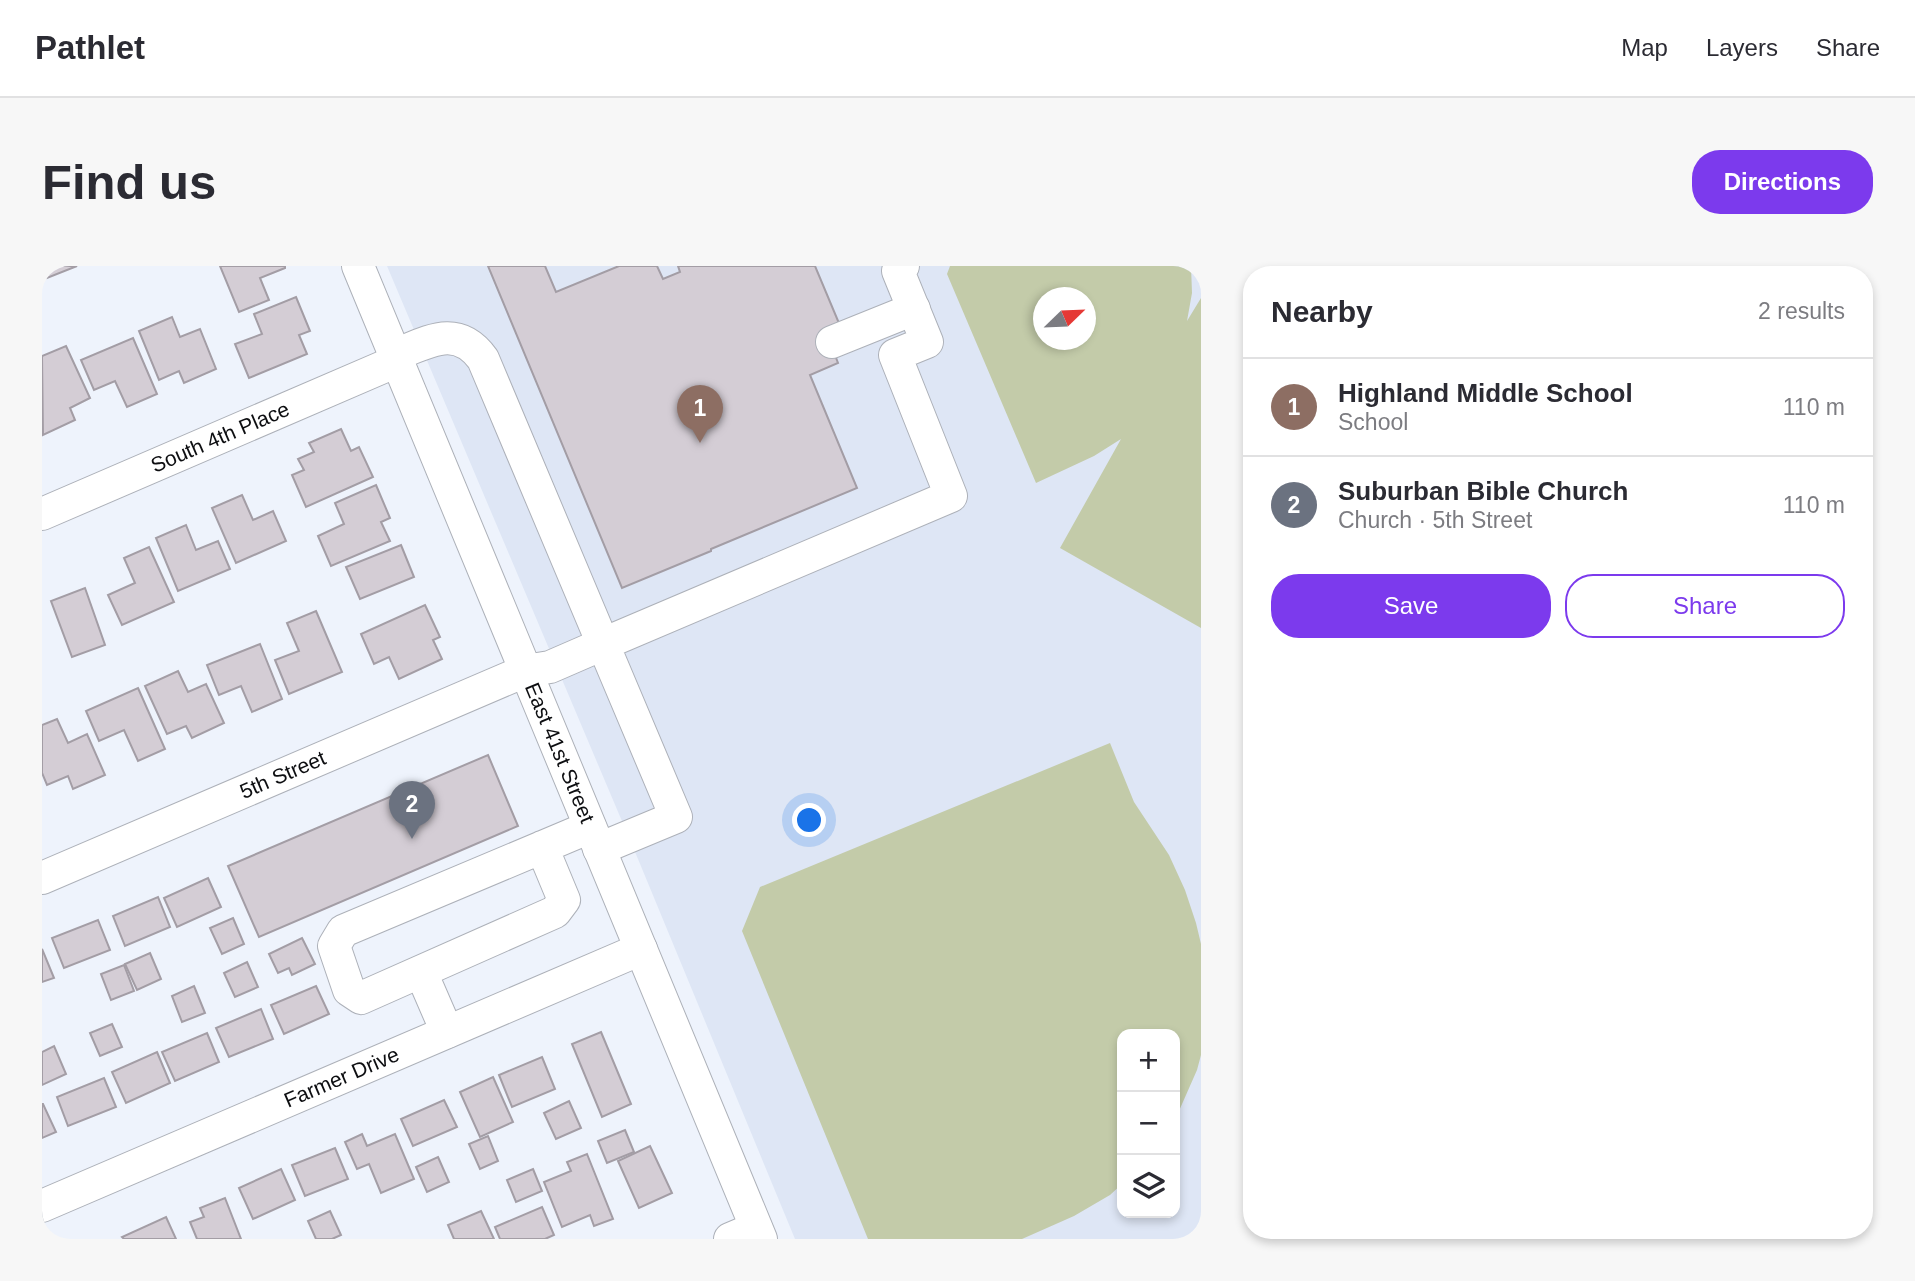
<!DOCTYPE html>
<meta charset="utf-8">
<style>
body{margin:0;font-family:Arial,sans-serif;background:#f7f7f7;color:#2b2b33}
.controls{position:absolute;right:21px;bottom:21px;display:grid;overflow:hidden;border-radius:14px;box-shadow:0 4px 10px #0003}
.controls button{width:63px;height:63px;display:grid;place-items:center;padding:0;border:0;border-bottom:2px solid #e1e1e2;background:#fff;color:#2b2b33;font:35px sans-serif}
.compass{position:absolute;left:991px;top:21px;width:63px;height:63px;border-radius:50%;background:#fff;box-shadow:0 4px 10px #0003;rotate:67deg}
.you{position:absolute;left:768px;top:555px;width:24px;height:24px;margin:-18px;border:5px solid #fff;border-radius:50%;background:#1a73e8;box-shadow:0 0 0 10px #1a73e833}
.badge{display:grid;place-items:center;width:46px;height:46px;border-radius:50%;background:#7c3aed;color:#fff;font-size:23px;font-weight:700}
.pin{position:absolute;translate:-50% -58px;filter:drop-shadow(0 2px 4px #0008)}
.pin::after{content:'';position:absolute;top:37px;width:24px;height:21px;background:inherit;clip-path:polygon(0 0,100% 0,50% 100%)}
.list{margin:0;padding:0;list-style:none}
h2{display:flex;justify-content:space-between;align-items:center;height:91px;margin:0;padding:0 28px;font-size:30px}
h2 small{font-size:23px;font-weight:400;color:#7c7c81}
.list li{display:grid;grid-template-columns:46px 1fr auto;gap:21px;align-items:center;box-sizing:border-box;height:98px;padding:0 28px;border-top:2px solid #e1e1e2}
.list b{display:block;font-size:26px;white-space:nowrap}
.list p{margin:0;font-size:23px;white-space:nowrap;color:#7c7c81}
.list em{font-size:23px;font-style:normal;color:#7c7c81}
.actions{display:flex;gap:14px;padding:21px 28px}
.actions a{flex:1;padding:16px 0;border:2px solid #7c3aed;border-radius:28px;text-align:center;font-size:24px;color:#7c3aed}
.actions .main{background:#7c3aed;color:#fff}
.icon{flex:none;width:38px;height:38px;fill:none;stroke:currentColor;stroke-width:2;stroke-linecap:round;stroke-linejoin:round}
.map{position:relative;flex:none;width:1159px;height:973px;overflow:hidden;border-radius:28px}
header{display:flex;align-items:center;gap:42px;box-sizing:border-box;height:98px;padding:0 35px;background:#fff;border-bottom:2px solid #e1e1e2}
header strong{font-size:33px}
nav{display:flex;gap:38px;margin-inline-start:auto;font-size:24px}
.intro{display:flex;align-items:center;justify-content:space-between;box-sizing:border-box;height:168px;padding:0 42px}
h1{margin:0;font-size:49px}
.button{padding:18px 32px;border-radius:28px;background:#7c3aed;color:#fff;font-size:24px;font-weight:700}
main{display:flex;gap:42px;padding:0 42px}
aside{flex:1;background:#fff;border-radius:28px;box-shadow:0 4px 10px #0003}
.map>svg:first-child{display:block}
</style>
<header>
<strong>Pathlet</strong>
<nav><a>Map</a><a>Layers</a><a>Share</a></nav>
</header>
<div class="intro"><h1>Find us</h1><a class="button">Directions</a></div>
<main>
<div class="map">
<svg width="1159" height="973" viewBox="0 0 1159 973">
<rect width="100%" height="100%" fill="#eef3fc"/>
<path fill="#dee6f5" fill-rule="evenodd" d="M345,0H1159V973H753L596,593ZM1001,32H1044V74H1001ZM1080,768H1133V947H1080Z"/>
<g fill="#c3cba9" fill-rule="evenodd">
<path d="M908,0H1149L1150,27L1145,55L1159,32V362L1018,282L1079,173L1052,190L994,217L905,8ZM1001,32H1044V74H1001Z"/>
<path d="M1068,477L1092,536L1127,589L1143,624L1154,657L1159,678V789L1155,804L1133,854V768H1080V918L1068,929L1032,950L980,973H826L700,665L718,621Z"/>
</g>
<g fill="#d4cdd5" stroke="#a39da5" stroke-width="2">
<path d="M0,0H35L5,12Z"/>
<path d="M178,0H243V2L218,12L227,34L197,46Z"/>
<path d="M446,0H503L514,26L577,0H615L621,13L638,6L636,0H773L799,62L785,68L796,97L768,109L815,222L669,283V285L580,322Z"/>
<path d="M254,31L268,65L257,69L265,88L207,112L193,78L220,68L212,48Z"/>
<path d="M130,51L138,71L158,63L174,103L142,117L137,105L117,114L97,65Z"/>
<path d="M91,72L115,128L85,141L73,115L52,124L39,94Z"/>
<path d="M24,80L48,132L28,142L33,154L1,169L0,90Z"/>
<path d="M299,163L309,185L317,181L331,211L264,241L250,209L262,204L256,193L272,186L267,177Z"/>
<path d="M334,219L348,252L339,256L348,275L289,300L276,270L302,258L293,237Z"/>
<path d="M200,229L211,254L231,245L244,275L194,297L170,242Z"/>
<path d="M144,259L154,284L176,275L188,303L136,325L114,272Z"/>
<path d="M359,279L372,311L318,333L304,301Z"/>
<path d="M107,281L132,336L80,359L66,329L93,317L82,292Z"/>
<path d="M43,322L63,379L30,391L9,335Z"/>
<path d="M383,339L398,371L391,374L400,393L357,413L347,391L332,398L319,368Z"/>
<path d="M274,345L300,406L247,428L233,394L257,385L245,357Z"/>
<path d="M218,378L240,433L210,446L199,420L177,429L165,399Z"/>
<path d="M136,405L146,426L164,418L182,457L150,472L144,460L125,468L103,420Z"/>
<path d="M96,422L123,483L96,495L82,464L57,475L44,445Z"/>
<path d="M15,453L26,477L45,468L63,509L31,523L26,510L5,519L0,507V459Z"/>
<path d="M446,489L476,560L217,671L186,600Z"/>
<path d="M166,612L179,641L135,661L122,632Z"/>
<path d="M116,631L128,661L83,680L71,650Z"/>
<path d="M191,652L202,678L180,688L168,662Z"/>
<path d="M56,654L68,684L22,702L10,672Z"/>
<path d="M260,672L273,698L250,709L247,702L236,707L227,688Z"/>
<path d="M0,683L12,712L0,716Z"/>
<path d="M108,687L119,713L95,724L83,698Z"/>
<path d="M205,696L216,721L193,731L182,707Z"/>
<path d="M82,699L92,725L69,734L59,708Z"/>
<path d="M152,720L163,747L140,756L130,730Z"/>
<path d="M274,720L287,748L242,768L229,739Z"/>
<path d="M219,743L231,773L187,791L174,762Z"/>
<path d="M70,758L80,781L58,790L48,767Z"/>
<path d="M559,766L589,838L560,851L530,778Z"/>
<path d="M165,767L177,796L133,815L120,786Z"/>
<path d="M12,780L24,808L0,819V786Z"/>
<path d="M115,786L128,817L84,837L70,806Z"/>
<path d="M500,791L513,823L470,841L457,809Z"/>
<path d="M451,811L471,856L438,871L418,826Z"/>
<path d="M62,812L74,841L26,860L15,831Z"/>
<path d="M402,834L415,861L371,880L359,853Z"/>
<path d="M527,835L539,862L514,873L502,847Z"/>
<path d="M0,838H1L14,866L0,872Z"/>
<path d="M583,864L592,886L565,897L556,875Z"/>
<path d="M320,868L325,880L353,868L372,913L339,927L327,898L315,903L303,876Z"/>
<path d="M446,870L456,895L438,903L427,878Z"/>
<path d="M608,880L630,927L597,942L576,895Z"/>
<path d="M293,882L306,913L263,930L250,899Z"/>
<path d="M545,888L571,953L552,960L548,949L520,961L502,916L529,905L525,896Z"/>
<path d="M396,891L407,916L385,926L374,901Z"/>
<path d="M239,903L253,934L211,953L197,922Z"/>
<path d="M491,903L500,925L474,936L465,914Z"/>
<path d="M183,932L199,973H155L148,956L162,951L158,942Z"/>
<path d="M500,941L512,969L503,973H458L453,961Z"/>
<path d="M288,945L299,969L290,973H274L266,955Z"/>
<path d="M439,945L452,973H412L406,959Z"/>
<path d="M124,951L134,973H82L80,971Z"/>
</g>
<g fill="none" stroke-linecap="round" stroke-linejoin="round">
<defs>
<g id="minor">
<path id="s1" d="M316,0L719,973"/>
<path d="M790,76L872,43"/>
<path id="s2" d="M0,248L355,95"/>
<path d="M500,581L522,634L513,646L319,732L307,724L292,680L301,665L548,561"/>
<path d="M557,583L634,551L561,378L909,230L853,89L885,76L856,5L861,0"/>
<path id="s3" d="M0,612L483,405L508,401L561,378L441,93C415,57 386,76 353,89"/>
<path d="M379,706L405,766"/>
<path id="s4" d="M0,940L599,683"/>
<path d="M688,973L714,962"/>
</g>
</defs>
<use href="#minor" stroke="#adb1b9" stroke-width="34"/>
<use href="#minor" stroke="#fff" stroke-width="32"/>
</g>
<g text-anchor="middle" stroke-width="6" stroke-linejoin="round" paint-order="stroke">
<g font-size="21" fill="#0d0e11" stroke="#eef3fc">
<text dy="7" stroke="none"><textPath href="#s2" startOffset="194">South 4th Place</textPath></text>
<text dy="7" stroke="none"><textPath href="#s1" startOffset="527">East 41st Street</textPath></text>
<text dy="7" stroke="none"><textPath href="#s3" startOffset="262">5th Street</textPath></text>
<text dy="7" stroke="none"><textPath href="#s4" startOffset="326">Farmer Drive</textPath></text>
</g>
</g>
</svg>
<div class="controls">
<button>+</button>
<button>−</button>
<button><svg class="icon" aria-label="layers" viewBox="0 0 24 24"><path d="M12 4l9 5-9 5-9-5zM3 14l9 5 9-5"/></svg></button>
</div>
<svg class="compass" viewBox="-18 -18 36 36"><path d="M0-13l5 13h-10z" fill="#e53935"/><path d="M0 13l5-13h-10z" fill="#7c7c81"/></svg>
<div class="you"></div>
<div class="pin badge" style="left:658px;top:177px;background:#8d6e63">1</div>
<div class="pin badge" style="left:370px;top:573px;background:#6b7280">2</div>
</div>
<aside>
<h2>Nearby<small>2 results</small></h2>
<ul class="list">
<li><span class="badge" style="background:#8d6e63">1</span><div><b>Highland Middle School</b><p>School</p></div><em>110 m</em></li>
<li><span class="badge" style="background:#6b7280">2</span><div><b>Suburban Bible Church</b><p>Church · 5th Street</p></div><em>110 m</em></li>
</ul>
<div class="actions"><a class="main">Save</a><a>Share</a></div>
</aside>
</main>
